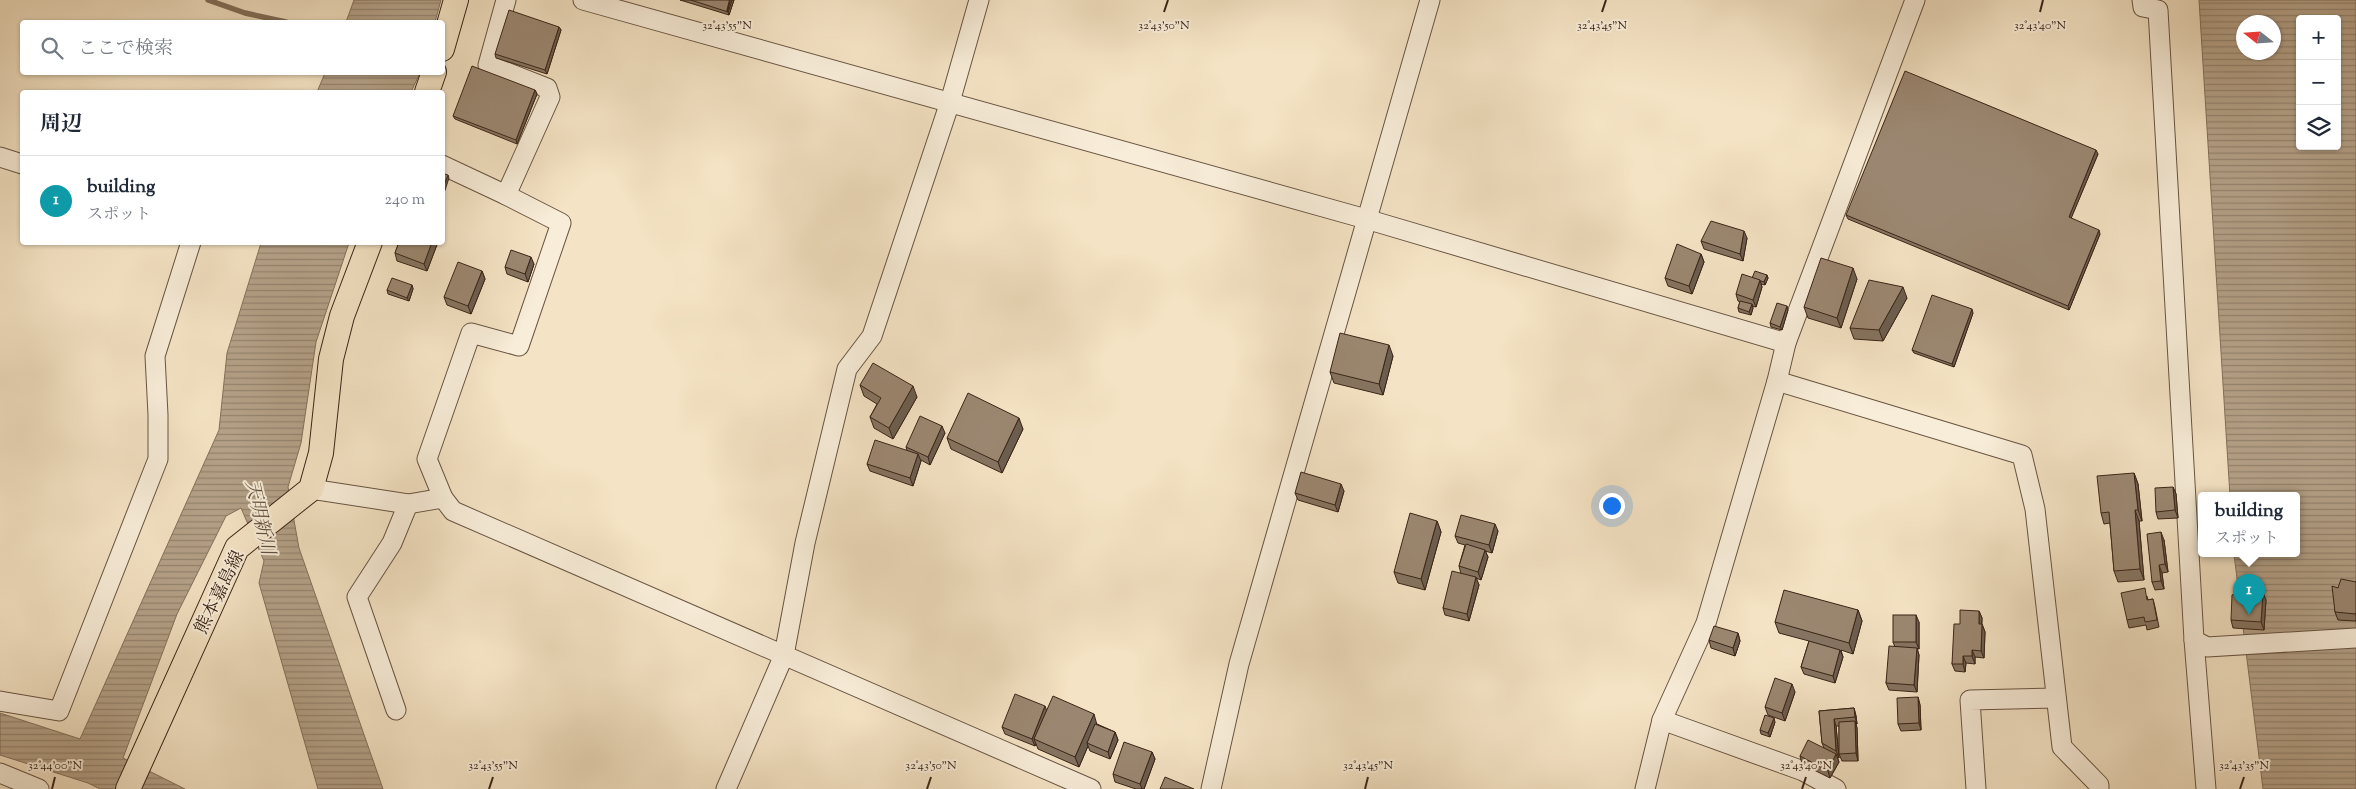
<!DOCTYPE html>
<html lang="ja">
<meta charset="utf-8">
<style>
body{margin:0;font-family:"Sorts Mill Goudy","Noto Serif JP",serif;background:#f2f2f3;color:#1f2937}
.controls{position:absolute;right:15px;top:15px;display:grid;overflow:hidden;border-radius:5px;box-shadow:0 1px 4px #0004}
.controls button{width:45px;height:45px;display:grid;place-items:center;padding:0;border:0;border-bottom:1px solid #e0e1e3;background:#fff;color:#1f2937;font:25px sans-serif}
.compass{position:absolute;left:2236px;top:15px;width:45px;height:45px;border-radius:50%;background:#fff;box-shadow:0 1px 4px #0004;rotate:287deg}
.you{position:absolute;left:1611px;top:505px;width:18px;height:18px;margin:-12px;border:4px solid #fff;border-radius:50%;background:#1a73e8;box-shadow:0 0 0 8px #1a73e833}
.badge{display:grid;place-items:center;width:32px;height:32px;border-radius:50%;background:#ea580c;color:#fff;font-size:16px;font-weight:700}
.pin{position:absolute;translate:-50% -41px;filter:drop-shadow(0 1px 2px #0008)}
.pin::after{content:'';position:absolute;top:26px;width:18px;height:15px;background:inherit;clip-path:polygon(0 0,100% 0,50% 100%)}
.popup{position:absolute;left:2198px;top:492px;width:102px;height:65px;box-sizing:border-box;display:grid;place-content:center;border-radius:5px;background:#fff;filter:drop-shadow(0 1px 4px #0005);font-size:16px;white-space:nowrap;color:#747a83}
.popup b{font-size:19px;color:#1f2937}
.popup::after{content:'';position:absolute;left:50%;top:100%;margin-left:-10px;border:10px solid transparent;border-top-color:#fff}
.list{margin:0;padding:0;list-style:none}
h2{display:flex;justify-content:space-between;align-items:center;height:65px;margin:0;padding:0 20px;font-size:21px}
h2 small{font-size:16px;font-weight:400;color:#747a83}
.list li{display:grid;grid-template-columns:32px 1fr auto;gap:15px;align-items:center;box-sizing:border-box;height:90px;padding:0 20px;border-top:1px solid #e0e1e3}
.list b{display:block;font-size:19px;white-space:nowrap}
.list p{margin:0;font-size:16px;white-space:nowrap;color:#747a83}
.list em{font-size:16px;font-style:normal;color:#747a83}
.icon{flex:none;width:28px;height:28px;fill:none;stroke:currentColor;stroke-width:2;stroke-linecap:round;stroke-linejoin:round}
.map{position:relative;flex:none;width:2356px;height:789px;overflow:hidden}
.search{position:absolute;background:#fff;box-shadow:0 1px 4px #0004;left:20px;top:20px;width:425px;height:55px;display:flex;align-items:center;gap:12px;box-sizing:border-box;padding:0 18px;border-radius:5px;color:#747a83;font-size:19px}
.panel{position:absolute;background:#fff;box-shadow:0 1px 4px #0004;left:20px;top:90px;width:425px;height:155px;border-radius:5px}
.map>svg:first-child{display:block}
</style>
<div class="map">
<svg width="2356" height="789" viewBox="0 0 2356 789">
<defs>
<pattern id="water-rules" width="6" height="5" patternUnits="userSpaceOnUse" patternTransform="scale(1.25)"><rect width="6" height="5" fill="#b5a289"/><path d="M0 2.5h6" fill="none" stroke="#94846f"/></pattern>
</defs>
<rect width="100%" height="100%" fill="#f4e3c4"/>
<filter id="stains"><feTurbulence type="fractalNoise" baseFrequency=".004" numOctaves="4"/><feColorMatrix values="0 0 0 0 .2 0 0 0 0 .09 0 0 0 0 .02 0 0 0 .5 -.17"/></filter>
<radialGradient id="worn" r=".72"><stop offset=".6" stop-color="#630" stop-opacity="0"/><stop offset="1" stop-color="#630" stop-opacity=".3"/></radialGradient>
<g fill="url(#water-rules)" stroke="#84705b" fill-rule="evenodd">
<path d="M354,0H441L435,22H346Z"/>
<path d="M2199,0H2356V789H2263L2234,554H2296V496H2230ZM2300,19H2337V146H2300ZM2244,22H2274V52H2244Z"/>
<path d="M325,73V72L420,73L411,92H317Z"/>
<path d="M261,243H349L316,342L301,443L288,487L299,548L383,789H318L259,583L264,561L241,508L226,516L177,614L123,758L185,789H100L88,783L0,755V713L80,739L219,430L227,353Z"/>
</g>
<g fill="none" stroke-linecap="round" stroke-linejoin="round">
<path stroke="#84705b" stroke-width="5.5" d="M208,0L245,13L286,22"/>
<defs>
<g id="minor">
<path d="M583,0L1366,219L1786,343"/>
<path d="M2142,0L2143,7L2158,10L2194,640L2207,647L2356,638"/>
<path d="M0,157L22,164"/>
<path d="M442,165L506,195"/>
<path d="M1777,381L2022,455L2035,509L2062,747L2099,785V789"/>
<path d="M311,489L408,504L443,498L453,511L1091,789"/>
<path d="M443,498L427,459L471,333L519,346L561,223L506,195L550,97L547,88L488,65L506,0"/>
<path d="M2194,640L2206,789"/>
<path d="M0,701L59,711L158,459V415L155,356L191,242"/>
<path d="M396,710L357,597L392,543L408,504"/>
<path d="M1662,720L1803,771L1836,789"/>
<path d="M0,773L39,789"/>
<path d="M726,789L784,655L805,543L847,369L872,336L950,102L979,0"/>
<path d="M1211,789L1239,664L1430,0"/>
<path d="M1645,789L1662,720L1706,623L1777,381L1786,343L1915,0"/>
<path d="M1976,789L1970,700L2056,698"/>
</g>
<g id="major">
<path d="M442,49L456,0"/>
<path d="M427,92L434,72"/>
<path d="M128,789L237,548L311,489L321,453L331,359L342,316L370,242"/>
</g>
</defs>
<use href="#minor" stroke="#685442" stroke-width="21"/>
<use href="#major" stroke="#3a2417" stroke-width="26"/>
<use href="#minor" stroke="#f8edd9" stroke-width="19"/>
<use href="#major" stroke="#f4e3c4" stroke-width="24"/>
</g>
<g fill="#857461" stroke="#3a2417">
<path d="M680,0H734L729,15Z"/>
<path d="M559,27L561,30L547,74L496,58L495,54Z"/>
<path d="M535,90L537,94L517,144L455,119L453,116Z"/>
<path d="M2098,154L2071,218L2100,234L2069,310L1848,219L1846,215Z"/>
<path d="M1747,238L1743,261L1704,249L1701,241Z"/>
<path d="M399,242H438L427,271L397,261L395,253Z"/>
<path d="M1701,254L1704,262L1692,294L1668,286L1665,278Z"/>
<path d="M534,264L528,282L507,274L505,267Z"/>
<path d="M482,271L485,279L471,314L447,305L444,297Z"/>
<path d="M1767,275L1768,278L1765,285L1761,284L1762,287L1756,307L1752,306L1753,308L1751,315L1739,312L1738,308L1740,302L1738,301L1736,294L1752,278Z"/>
<path d="M1857,279L1841,328L1808,318L1804,307Z"/>
<path d="M412,285L413,289L409,301L388,294L387,290Z"/>
<path d="M1907,298L1883,341L1854,339L1850,328Z"/>
<path d="M1788,310L1782,330L1771,327L1770,323Z"/>
<path d="M1973,313L1954,367L1914,353L1912,350Z"/>
<path d="M1393,356L1383,395L1334,383L1330,372Z"/>
<path d="M860,385L917,397L893,439L874,428L870,417L877,404L864,396Z"/>
<path d="M1023,429L1002,473L951,449L947,438Z"/>
<path d="M945,433L930,465L921,460V461L913,486L870,471L867,464L907,450L906,447Z"/>
<path d="M2134,473L2138,484L2142,521H2139L2144,580L2118,582L2114,571L2110,523L2104,524L2101,513Z"/>
<path d="M2173,487L2176,494L2178,518L2158,519L2156,512Z"/>
<path d="M1344,491L1338,512L1298,500L1295,493Z"/>
<path d="M1437,521L1441,532L1425,590L1398,583L1394,572Z"/>
<path d="M1498,531L1492,553L1485,551L1488,557L1481,580L1476,578L1479,585L1469,621L1445,615L1443,608L1461,574L1459,566L1465,545L1458,543L1455,536Z"/>
<path d="M2164,540L2168,572L2162,573L2164,589L2155,590L2152,582Z"/>
<path d="M2356,582V621L2338,620L2335,612L2338,588Z"/>
<path d="M2263,593L2266,600L2264,630L2233,628L2231,620Z"/>
<path d="M2147,596L2148,600L2153,599L2155,607L2159,627L2147,630L2146,625L2129,628L2127,620Z"/>
<path d="M1858,610L1862,621L1853,654L1841,650L1843,657L1835,683L1804,674L1801,667L1809,641L1779,633L1775,622Z"/>
<path d="M1979,611L1982,618V624L1985,632L1984,658L1975,657V664L1966,663L1965,672L1955,671L1952,664L1960,624Z"/>
<path d="M1919,622V649H1917L1919,655L1917,692L1889,690L1886,683L1895,647L1893,642Z"/>
<path d="M1738,633L1740,641L1735,656L1711,648L1709,640Z"/>
<path d="M1795,692L1785,721L1768,715L1765,707Z"/>
<path d="M1918,697L1920,705L1921,730L1901,731L1898,724Z"/>
<path d="M1854,708L1856,716L1857,724H1856L1857,728L1858,761H1842L1839,754V726H1836L1839,758L1837,757L1839,762L1830,778L1802,764L1800,756L1824,748L1822,743L1819,711Z"/>
<path d="M1047,710L1097,724L1115,732L1118,740L1110,759L1090,751L1088,746L1079,767L1038,749L1036,744L1035,746L1005,734L1002,727Z"/>
<path d="M1775,722L1770,737L1761,734L1760,730Z"/>
<path d="M1152,752L1155,759L1144,789H1136L1115,782L1113,774Z"/>
</g>
<g fill="#6c5e4f" stroke="#3a2417">
<path d="M732,0H734L729,15L728,12Z"/>
<path d="M559,27L561,30L547,74L545,70Z"/>
<path d="M535,90L537,94L517,144L516,140Z"/>
<path d="M2096,150L2098,154L2070,221L2069,217Z"/>
<path d="M448,175L449,178L443,196L442,190Z"/>
<path d="M2099,230L2100,234L2069,310L2068,306Z"/>
<path d="M1744,231L1747,238L1743,261L1740,254Z"/>
<path d="M432,242H438L427,271L424,264Z"/>
<path d="M1701,254L1704,262L1692,294L1689,286Z"/>
<path d="M531,257L534,264L528,282L525,274Z"/>
<path d="M1853,268L1857,279L1841,328L1837,318Z"/>
<path d="M482,271L485,279L471,314L468,306Z"/>
<path d="M1767,275L1768,278L1765,285L1764,282Z"/>
<path d="M1760,280L1762,287L1756,307L1753,300Z"/>
<path d="M412,285L413,289L409,301L407,298Z"/>
<path d="M1903,287L1907,298L1883,341L1879,330Z"/>
<path d="M1752,304L1753,308L1751,315L1749,312Z"/>
<path d="M1787,306L1788,310L1782,330L1780,327Z"/>
<path d="M1972,309L1973,313L1954,367L1952,364Z"/>
<path d="M1389,345L1393,356L1383,395L1379,384Z"/>
<path d="M913,386L917,397L893,439L889,428Z"/>
<path d="M1019,418L1023,429L1002,473L998,462Z"/>
<path d="M942,426L945,433L930,465L928,457Z"/>
<path d="M918,454L921,461L913,486L910,478Z"/>
<path d="M2134,473L2138,484L2142,521L2138,510Z"/>
<path d="M1341,484L1344,491L1338,512L1335,505Z"/>
<path d="M2173,487L2176,494L2178,518L2175,510Z"/>
<path d="M2135,510L2139,521L2144,580L2140,569Z"/>
<path d="M1437,521L1441,532L1425,590L1421,579Z"/>
<path d="M1495,524L1498,531L1492,553L1489,545Z"/>
<path d="M2161,532L2164,540L2168,572L2165,564Z"/>
<path d="M1485,550L1488,557L1481,580L1478,572Z"/>
<path d="M2159,565L2162,573L2164,589L2161,581Z"/>
<path d="M1476,577L1479,585L1469,621L1467,614Z"/>
<path d="M2263,593L2266,600L2264,630L2261,622Z"/>
<path d="M1858,610L1862,621L1853,654L1849,643Z"/>
<path d="M1979,611L1982,618L1981,631L1979,624Z"/>
<path d="M1916,615L1919,622V649L1916,642Z"/>
<path d="M1982,624L1985,632L1984,658L1981,651Z"/>
<path d="M1738,633L1740,641L1735,656L1733,648Z"/>
<path d="M1917,648L1919,655L1917,692L1914,685Z"/>
<path d="M1840,650L1843,657L1835,683L1833,676Z"/>
<path d="M1972,650L1975,657V664L1972,656Z"/>
<path d="M1963,656L1966,663L1965,672L1963,664Z"/>
<path d="M1792,684L1795,692L1785,721L1782,713Z"/>
<path d="M1918,697L1920,705L1921,730L1919,723Z"/>
<path d="M1045,706L1048,714L1034,739L1036,744L1035,746L1032,739Z"/>
<path d="M1854,708L1856,716L1857,724L1855,717Z"/>
<path d="M1094,714L1097,725L1087,743L1088,746L1079,767L1075,757Z"/>
<path d="M1774,718L1775,722L1770,737L1768,733Z"/>
<path d="M1834,719L1836,726L1839,758L1836,751Z"/>
<path d="M1855,721L1857,728L1858,761L1856,753Z"/>
<path d="M1115,732L1118,740L1110,759L1108,752Z"/>
<path d="M1152,752L1155,759L1144,789H1142L1140,784Z"/>
<path d="M1836,754L1839,762L1830,778L1828,771Z"/>
</g>
<g fill="#9b8771" stroke="#3a2417">
<path d="M691,0H732L728,12Z"/>
<path d="M509,10L559,27L545,70L495,54Z"/>
<path d="M472,66L535,90L516,140L453,116Z"/>
<path d="M1905,71L2096,150L2069,217L2099,230L2068,306L1846,215Z"/>
<path d="M442,173L448,175L442,190Z"/>
<path d="M1711,221L1744,231L1740,254L1701,241Z"/>
<path d="M399,242H432L424,264L395,253Z"/>
<path d="M1677,244L1701,254L1689,286L1665,278Z"/>
<path d="M511,250L531,257L525,274L505,267Z"/>
<path d="M1821,258L1853,268L1837,318L1804,307Z"/>
<path d="M458,262L482,271L468,306L444,297Z"/>
<path d="M1755,271L1767,275L1764,282L1752,278Z"/>
<path d="M1742,274L1760,280L1753,300L1736,294Z"/>
<path d="M392,278L412,285L407,298L387,290Z"/>
<path d="M1869,280L1903,287L1879,330L1850,328Z"/>
<path d="M1932,295L1972,309L1952,364L1912,350Z"/>
<path d="M1740,301L1752,304L1749,312L1738,308Z"/>
<path d="M1777,303L1787,306L1780,327L1770,323Z"/>
<path d="M1340,333L1389,345L1379,384L1330,372Z"/>
<path d="M873,363L913,386L889,428L870,417L881,398L860,385Z"/>
<path d="M968,393L1019,418L998,462L947,438Z"/>
<path d="M920,416L942,426L928,457L906,447Z"/>
<path d="M875,440L918,454L910,478L867,464Z"/>
<path d="M1301,472L1341,484L1335,505L1295,493Z"/>
<path d="M2134,473L2138,510H2135L2140,569L2114,571L2109,512L2101,513L2097,476Z"/>
<path d="M2173,487L2175,510L2156,512L2155,488Z"/>
<path d="M1410,513L1437,521L1421,579L1394,572Z"/>
<path d="M1461,515L1495,524L1489,545L1455,536Z"/>
<path d="M2161,532L2165,564L2159,565L2161,581L2152,582L2147,534Z"/>
<path d="M1466,544L1485,550L1478,572L1459,566Z"/>
<path d="M1452,571L1476,577L1467,614L1443,608Z"/>
<path d="M2341,579L2356,582V614L2335,612L2332,586L2338,588Z"/>
<path d="M2241,586L2263,593L2261,622L2231,620L2232,595L2239,592Z"/>
<path d="M2145,588L2147,600L2153,599L2157,620L2145,622L2144,617L2127,620L2121,593Z"/>
<path d="M1784,590L1858,610L1849,643L1775,622Z"/>
<path d="M1960,610L1979,611V624H1982L1981,651L1972,650V656H1963V664H1952L1954,624H1960Z"/>
<rect x="1893" y="615" width="23" height="27"/>
<path d="M1714,626L1738,633L1733,648L1709,640Z"/>
<path d="M1809,641L1840,650L1833,676L1801,667Z"/>
<path d="M1889,646L1917,648L1914,685L1886,683Z"/>
<path d="M1775,678L1792,684L1782,713L1765,707Z"/>
<path d="M1015,694L1045,706L1032,739L1002,727Z"/>
<path d="M1053,696L1094,714L1075,757L1034,739Z"/>
<path d="M1918,697L1919,723L1898,724L1897,698Z"/>
<path d="M1854,708L1855,717L1834,719L1836,751L1822,743L1819,711Z"/>
<path d="M1765,715L1774,718L1768,733L1760,730Z"/>
<path d="M1855,721L1856,753L1839,754V722Z"/>
<path d="M1095,724L1115,732L1108,752L1087,743Z"/>
<path d="M1808,740L1836,754L1828,771L1800,756Z"/>
<path d="M1124,742L1152,752L1140,784L1113,774Z"/>
<path d="M1165,777L1194,789H1160Z"/>
</g>
<path fill="none" stroke="#3a2417" stroke-width="2" d="M727,12L730,0M1164,12L1168,0M1602,12L1606,0M2040,12L2043,0M52,789L55,777M489,789L493,777M927,789L931,777M1365,789L1368,777M1802,789L1806,777M2240,789L2244,777"/>
<g text-anchor="middle" stroke-width="4" stroke-linejoin="round" paint-order="stroke">
<g font-size="18" fill="#3a2417" stroke="#f8edd9">
<text transform="translate(219 592) rotate(-64)" y="6">熊本嘉島線</text>
</g>
<g font-size="19" font-style="italic" fill="#65503f" stroke="#f8edd9">
<text transform="translate(261 517) rotate(77)" y="7">天明新川</text>
</g>
</g>
<g font-size="12" text-anchor="middle" fill="#3a2417" stroke="#f8edd9" stroke-width="4" stroke-linejoin="round" paint-order="stroke">
<text x="727" y="29">32°43'55"N</text>
<text x="1164" y="29">32°43'50"N</text>
<text x="1602" y="29">32°43'45"N</text>
<text x="2040" y="29">32°43'40"N</text>
<text x="55" y="769">32°44'00"N</text>
<text x="493" y="769">32°43'55"N</text>
<text x="931" y="769">32°43'50"N</text>
<text x="1368" y="769">32°43'45"N</text>
<text x="1806" y="769">32°43'40"N</text>
<text x="2244" y="769">32°43'35"N</text>
</g>
<rect width="100%" height="100%" filter="url(#stains)"/>
<rect width="100%" height="100%" fill="url(#worn)"/>
</svg>
<div class="controls">
<button>+</button>
<button>−</button>
<button><svg class="icon" aria-label="layers" viewBox="0 0 24 24"><path d="M12 4l9 5-9 5-9-5zM3 14l9 5 9-5"/></svg></button>
</div>
<svg class="compass" viewBox="-18 -18 36 36"><path d="M0-13l5 13h-10z" fill="#e53935"/><path d="M0 13l5-13h-10z" fill="#747a83"/></svg>
<div class="you"></div>
<div class="pin badge" style="left:2249px;top:615px;background:#0f9aa8">1</div>
<div class="popup"><b>building</b>スポット</div>
<div class="search"><svg class="icon" aria-label="search" viewBox="0 0 24 24"><circle cx="10" cy="10" r="6"/><path d="M15 15l6 6"/></svg>ここで検索</div>
<section class="panel">
<h2>周辺<small></small></h2>
<ul class="list">
<li><span class="badge" style="background:#0f9aa8">1</span><div><b>building</b><p>スポット</p></div><em>240 m</em></li>
</ul>
</section>
</div>
